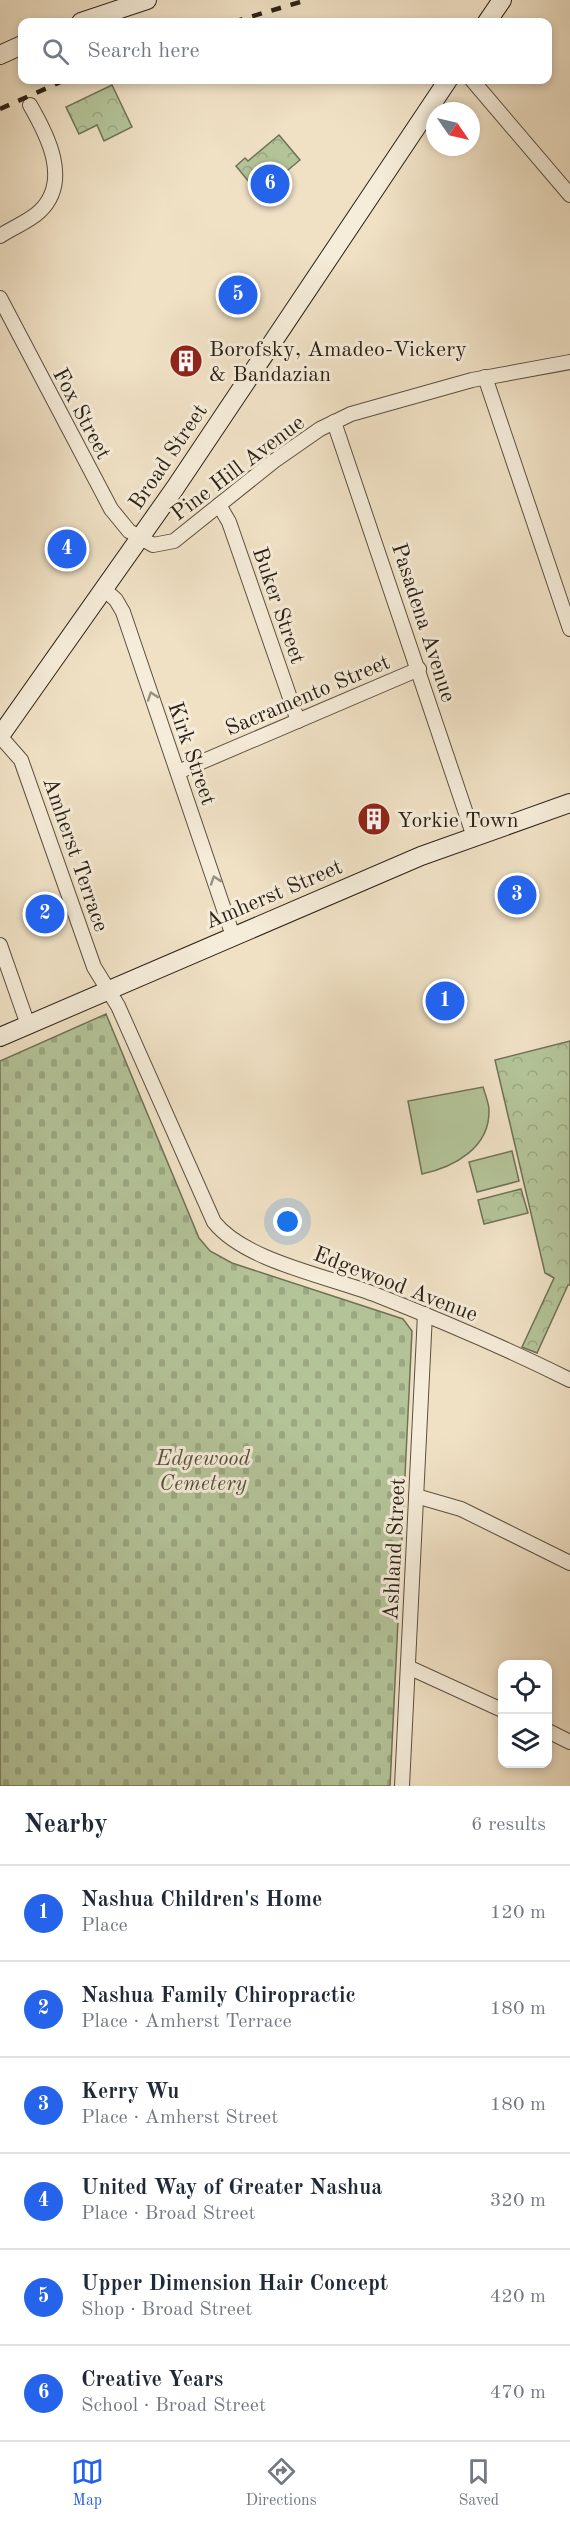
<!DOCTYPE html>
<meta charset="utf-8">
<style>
body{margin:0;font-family:"Old Standard TT",serif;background:#f2f2f3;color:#1f2937}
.controls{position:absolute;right:18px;bottom:18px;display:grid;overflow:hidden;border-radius:12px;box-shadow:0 3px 9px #0003}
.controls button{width:54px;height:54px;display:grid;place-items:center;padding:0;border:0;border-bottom:2px solid #e0e1e3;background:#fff;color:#1f2937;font:30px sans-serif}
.compass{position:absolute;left:426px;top:102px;width:54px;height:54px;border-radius:50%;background:#fff;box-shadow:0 3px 9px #0003;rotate:124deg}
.you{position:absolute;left:288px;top:1222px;width:21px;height:21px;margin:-15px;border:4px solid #fff;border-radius:50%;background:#1a73e8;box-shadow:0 0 0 9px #1a73e833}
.badge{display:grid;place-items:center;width:39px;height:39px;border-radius:50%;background:#2563eb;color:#fff;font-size:20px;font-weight:700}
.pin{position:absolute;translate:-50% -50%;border:3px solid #fff;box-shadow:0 2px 6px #0006}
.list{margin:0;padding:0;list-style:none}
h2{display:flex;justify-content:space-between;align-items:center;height:78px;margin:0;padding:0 24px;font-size:26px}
h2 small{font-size:20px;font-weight:400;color:#747a83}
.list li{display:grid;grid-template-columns:39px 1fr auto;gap:18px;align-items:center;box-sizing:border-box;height:96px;padding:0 24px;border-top:2px solid #e0e1e3}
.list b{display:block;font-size:22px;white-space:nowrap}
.list p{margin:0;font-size:20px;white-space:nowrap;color:#747a83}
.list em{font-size:20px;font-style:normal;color:#747a83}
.icon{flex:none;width:33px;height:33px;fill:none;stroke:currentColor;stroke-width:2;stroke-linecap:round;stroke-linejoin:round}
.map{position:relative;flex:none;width:570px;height:1786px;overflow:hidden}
.search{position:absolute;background:#fff;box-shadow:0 3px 9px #0003;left:18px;right:18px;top:18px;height:66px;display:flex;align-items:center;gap:15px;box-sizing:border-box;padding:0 21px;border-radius:12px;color:#747a83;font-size:22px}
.sheet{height:654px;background:#fff}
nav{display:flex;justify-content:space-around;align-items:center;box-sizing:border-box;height:84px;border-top:2px solid #e0e1e3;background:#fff;font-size:16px;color:#747a83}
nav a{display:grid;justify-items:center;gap:3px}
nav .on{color:#2563eb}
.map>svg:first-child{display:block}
</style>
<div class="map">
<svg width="570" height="1786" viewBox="0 0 570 1786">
<defs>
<pattern id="cemetery-stones" width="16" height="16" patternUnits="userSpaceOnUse" patternTransform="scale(1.5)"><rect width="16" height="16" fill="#b4c499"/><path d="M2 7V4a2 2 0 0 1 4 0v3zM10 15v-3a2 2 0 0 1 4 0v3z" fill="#9ba883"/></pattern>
<pattern id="park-crowns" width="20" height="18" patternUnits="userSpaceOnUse" patternTransform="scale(1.5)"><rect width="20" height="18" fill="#b4c499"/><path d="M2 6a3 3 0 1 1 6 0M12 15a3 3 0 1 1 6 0" fill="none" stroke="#9ba883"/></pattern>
</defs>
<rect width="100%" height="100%" fill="#f0e1c5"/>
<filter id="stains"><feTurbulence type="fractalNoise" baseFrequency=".00333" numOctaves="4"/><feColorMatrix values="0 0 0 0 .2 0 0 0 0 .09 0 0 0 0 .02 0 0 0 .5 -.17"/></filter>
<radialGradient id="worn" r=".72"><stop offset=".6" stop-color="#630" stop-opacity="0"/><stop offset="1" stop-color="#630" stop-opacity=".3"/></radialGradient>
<g fill="#b4c499" stroke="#707258" stroke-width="1.5">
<path d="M483,1087C485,1094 489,1103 489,1110C490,1148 454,1167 422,1174L408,1101Z"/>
<path d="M512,1151L519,1181L477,1192L469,1162Z"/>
</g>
<path fill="url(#cemetery-stones)" stroke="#707258" stroke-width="1.5" d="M106,1014L199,1238L210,1251L232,1263L403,1319L412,1331L390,1786H0V1061Z"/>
<g fill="url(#park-crowns)" stroke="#707258" stroke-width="1.5">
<path d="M112,85L132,127L104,141L97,125L79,134L66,107Z"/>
<path d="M279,135L300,160L259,194L236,166L245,158L248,161Z"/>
<path d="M570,1041V1285H568L537,1353L522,1347L554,1278L545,1273L495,1060Z"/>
<path d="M521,1189L528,1213L484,1224L478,1200Z"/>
</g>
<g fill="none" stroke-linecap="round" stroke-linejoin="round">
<defs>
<g id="minor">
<path d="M472,80L570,195"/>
<path d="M0,236C12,228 30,221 40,211C71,181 48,136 30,105"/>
<path d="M0,298L111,509L129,531L153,545L174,541L274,461L320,429L351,414L472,380L570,362"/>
<path d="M485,377L570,629"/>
<path d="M334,422L474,837"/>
<path d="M219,505L229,522L298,721"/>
<path d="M104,589L116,600L123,612L233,936"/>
<path d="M0,736L21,760L94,967L118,1006L214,1222C245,1261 327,1276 374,1294C440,1320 506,1348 570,1380"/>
<path d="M178,772L419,669"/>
<path d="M0,945L28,1025"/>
<path d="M416,1496L461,1509L570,1563"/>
<path d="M408,1667L502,1710"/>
<path d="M548,1731L570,1742"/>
<path d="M402,1786L425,1314"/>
</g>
<g id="secondary">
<path d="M81,22L147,0"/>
<path d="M487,22L502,0"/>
<path d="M0,55L22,45"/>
<path d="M0,736L175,488L448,80"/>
<path d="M0,1037L421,856L570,803"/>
</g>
</defs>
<use href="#minor" stroke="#5c5142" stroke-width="16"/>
<use href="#secondary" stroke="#2b2117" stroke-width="20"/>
<use href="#minor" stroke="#f5ecd9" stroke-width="14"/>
<use href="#secondary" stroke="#f5ecd9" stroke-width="18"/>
<g stroke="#2b2117" stroke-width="4.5" stroke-dasharray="10 10" stroke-linecap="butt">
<path d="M233,22L307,0"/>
<path d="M0,109L65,80"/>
</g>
</g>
<defs><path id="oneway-chevron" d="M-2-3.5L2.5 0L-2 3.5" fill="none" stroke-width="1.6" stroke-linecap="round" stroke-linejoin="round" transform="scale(1.5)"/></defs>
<g stroke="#9a9182">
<use href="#oneway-chevron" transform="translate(152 696) rotate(-109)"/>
<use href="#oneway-chevron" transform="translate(215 880) rotate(-109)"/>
</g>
<defs>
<symbol id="building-disc" viewBox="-11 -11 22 22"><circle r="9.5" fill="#8f2418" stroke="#f5ecd9"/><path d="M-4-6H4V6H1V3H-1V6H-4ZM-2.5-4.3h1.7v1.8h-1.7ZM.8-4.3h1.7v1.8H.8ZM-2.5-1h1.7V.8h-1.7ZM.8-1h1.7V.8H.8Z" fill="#fff"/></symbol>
</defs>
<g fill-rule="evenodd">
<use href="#building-disc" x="167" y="342" width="38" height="38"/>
<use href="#building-disc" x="355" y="800" width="38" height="38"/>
</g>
<g text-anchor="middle" stroke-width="6" stroke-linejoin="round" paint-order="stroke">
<g font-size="22" fill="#2b2117" stroke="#f5ecd9" text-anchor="start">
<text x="209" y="356">Borofsky, Amadeo-Vickery<tspan x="209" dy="25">&amp; Bandazian</tspan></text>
<text x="397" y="827">Yorkie Town</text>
</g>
<g font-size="22" fill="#2b2117" stroke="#f5ecd9">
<text transform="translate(83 413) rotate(62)" y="8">Fox Street</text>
<text transform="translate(167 456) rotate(-56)" y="8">Broad Street</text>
<text transform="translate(237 467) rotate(-37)" y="8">Pine Hill Avenue</text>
<text transform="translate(280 605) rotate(71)" y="8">Buker Street</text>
<text transform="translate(425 622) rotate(72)" y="8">Pasadena Avenue</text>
<text transform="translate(307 694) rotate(-23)" y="8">Sacramento Street</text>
<text transform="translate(193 753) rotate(71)" y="8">Kirk Street</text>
<text transform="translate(77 854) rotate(71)" y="8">Amherst Terrace</text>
<text transform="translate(273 893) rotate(-23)" y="8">Amherst Street</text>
<text transform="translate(396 1283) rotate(21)" y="8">Edgewood Avenue</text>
<text transform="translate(393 1549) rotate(-87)" y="8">Ashland Street</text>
</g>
<g font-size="22" font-style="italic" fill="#54523e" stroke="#f5ecd9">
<text x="203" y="1465">Edgewood<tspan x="203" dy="25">Cemetery</tspan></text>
</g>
</g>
<rect width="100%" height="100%" filter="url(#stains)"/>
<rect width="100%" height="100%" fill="url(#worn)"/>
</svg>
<div class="controls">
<button><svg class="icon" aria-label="locate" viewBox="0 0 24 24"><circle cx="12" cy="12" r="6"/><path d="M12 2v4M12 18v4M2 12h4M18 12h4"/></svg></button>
<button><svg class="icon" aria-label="layers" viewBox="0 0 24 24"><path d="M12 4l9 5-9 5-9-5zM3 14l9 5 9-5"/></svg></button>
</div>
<svg class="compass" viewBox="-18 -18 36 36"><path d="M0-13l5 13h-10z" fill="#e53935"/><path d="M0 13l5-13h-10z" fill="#747a83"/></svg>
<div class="you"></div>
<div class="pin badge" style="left:445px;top:1001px">1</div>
<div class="pin badge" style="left:45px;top:914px">2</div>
<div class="pin badge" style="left:517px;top:895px">3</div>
<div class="pin badge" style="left:67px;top:549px">4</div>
<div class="pin badge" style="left:238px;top:295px">5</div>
<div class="pin badge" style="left:270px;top:184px">6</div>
<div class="search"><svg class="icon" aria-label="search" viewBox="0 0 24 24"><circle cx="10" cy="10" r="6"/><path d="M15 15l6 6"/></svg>Search here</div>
</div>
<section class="sheet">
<h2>Nearby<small>6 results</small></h2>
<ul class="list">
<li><span class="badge">1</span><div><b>Nashua Children's Home</b><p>Place</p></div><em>120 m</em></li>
<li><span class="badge">2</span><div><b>Nashua Family Chiropractic</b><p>Place · Amherst Terrace</p></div><em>180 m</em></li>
<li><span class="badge">3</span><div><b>Kerry Wu</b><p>Place · Amherst Street</p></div><em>180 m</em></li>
<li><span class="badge">4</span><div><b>United Way of Greater Nashua</b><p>Place · Broad Street</p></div><em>320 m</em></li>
<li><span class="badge">5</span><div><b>Upper Dimension Hair Concept</b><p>Shop · Broad Street</p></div><em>420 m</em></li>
<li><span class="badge">6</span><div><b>Creative Years</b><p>School · Broad Street</p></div><em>470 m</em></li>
</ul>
</section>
<nav>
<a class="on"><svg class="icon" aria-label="map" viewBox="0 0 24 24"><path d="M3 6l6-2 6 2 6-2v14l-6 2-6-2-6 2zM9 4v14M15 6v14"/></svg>Map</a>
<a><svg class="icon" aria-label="directions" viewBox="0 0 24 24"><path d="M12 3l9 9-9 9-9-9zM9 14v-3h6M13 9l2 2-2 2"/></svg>Directions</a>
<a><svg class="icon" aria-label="saved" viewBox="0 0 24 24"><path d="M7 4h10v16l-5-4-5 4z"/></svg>Saved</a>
</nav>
